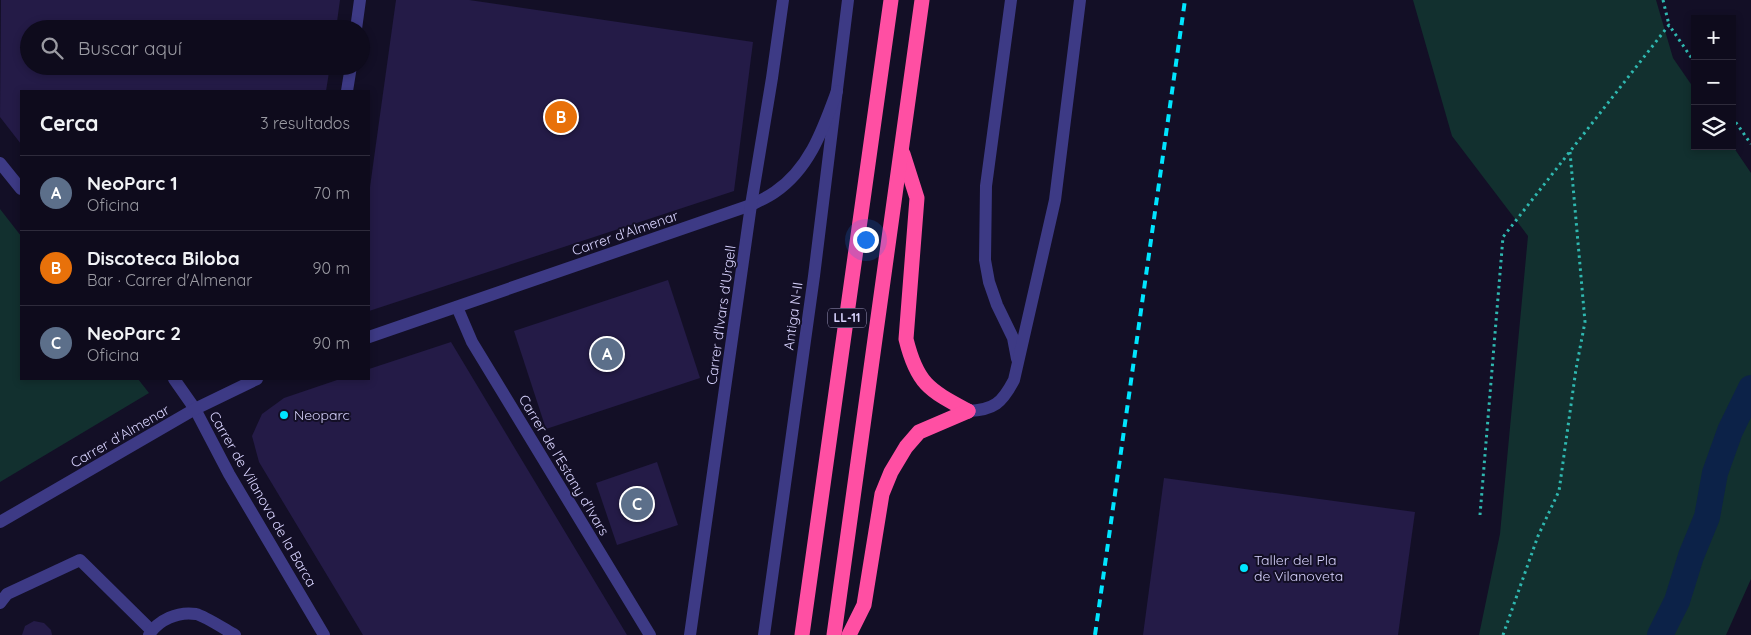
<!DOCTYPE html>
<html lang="es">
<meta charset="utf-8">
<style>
body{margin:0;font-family:Quicksand,sans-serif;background:#1c1929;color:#f1f3f6}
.controls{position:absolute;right:15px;top:15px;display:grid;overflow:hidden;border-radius:0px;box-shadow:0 2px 8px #0003}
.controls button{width:45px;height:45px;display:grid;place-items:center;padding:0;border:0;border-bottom:1px solid #2e2b3b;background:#0e0b1c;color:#f1f3f6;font:25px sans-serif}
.you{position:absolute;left:865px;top:239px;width:18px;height:18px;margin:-12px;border:4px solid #fff;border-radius:50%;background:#1a73e8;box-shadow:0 0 0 8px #1a73e833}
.badge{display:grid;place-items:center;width:32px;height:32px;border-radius:50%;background:#d93025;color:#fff;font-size:16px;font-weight:700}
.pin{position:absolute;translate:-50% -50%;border:2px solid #fff;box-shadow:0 1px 5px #0006}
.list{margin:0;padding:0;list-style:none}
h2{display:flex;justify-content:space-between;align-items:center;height:65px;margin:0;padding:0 20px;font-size:21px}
h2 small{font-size:16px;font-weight:400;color:#9b9ba3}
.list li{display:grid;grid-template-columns:32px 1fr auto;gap:15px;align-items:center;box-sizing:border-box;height:75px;padding:0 20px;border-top:1px solid #2e2b3b}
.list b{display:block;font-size:19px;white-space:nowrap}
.list p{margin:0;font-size:16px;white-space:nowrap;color:#9b9ba3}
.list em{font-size:16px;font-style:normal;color:#9b9ba3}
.icon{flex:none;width:28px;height:28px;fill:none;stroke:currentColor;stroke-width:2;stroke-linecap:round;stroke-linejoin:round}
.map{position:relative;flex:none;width:1751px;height:635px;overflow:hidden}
.search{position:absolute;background:#0e0b1c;box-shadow:0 2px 8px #0003;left:20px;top:20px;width:350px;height:55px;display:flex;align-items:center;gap:12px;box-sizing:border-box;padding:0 18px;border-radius:28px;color:#9b9ba3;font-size:19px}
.panel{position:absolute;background:#0e0b1c;box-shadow:0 2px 8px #0003;left:20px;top:90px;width:350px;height:290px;border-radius:0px}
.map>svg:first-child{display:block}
</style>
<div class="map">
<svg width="1751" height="635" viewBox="0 0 1751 635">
<rect width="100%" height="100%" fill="#130f26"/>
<g fill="#12302f">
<path d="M1413,0H1656L1673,58L1695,90V146H1732V145L1751,173V579L1726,635H1479L1500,534L1528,236L1452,136Z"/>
<path d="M0,209L21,236V379H138L149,393L0,482Z"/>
</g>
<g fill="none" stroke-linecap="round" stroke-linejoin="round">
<path stroke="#0c2248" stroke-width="26" d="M1660,635L1677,601L1691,556L1707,517L1715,473L1730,431L1751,388"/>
</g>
<g fill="#241b47">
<path d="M1,0H340L336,29H29V66H330L326,91H21V144L0,117Z"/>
<path d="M396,0H469L753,42L734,191L369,311V194Z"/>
<path d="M668,280L700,378L546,429L514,331Z"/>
<path d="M451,342L627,635H363L259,462L252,436L262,414L284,398L340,379H369V369Z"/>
<path d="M657,462L678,525L617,545L596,483Z"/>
<path d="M1164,478L1415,512L1398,635H1143Z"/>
<path d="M34,621L44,623L51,630L52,635H22L25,626Z"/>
</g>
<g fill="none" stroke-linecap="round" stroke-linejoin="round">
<g stroke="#2fb8b0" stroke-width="3" stroke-dasharray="2.5 4" stroke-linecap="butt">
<path d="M1663,0L1669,25"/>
<path d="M1732,117L1751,144"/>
<path d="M1480,515L1503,237L1669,25L1695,63"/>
<path d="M1503,635L1538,536L1559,491L1576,369L1585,322L1570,152"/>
</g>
<g stroke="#3d3a85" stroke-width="12">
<path d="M1011,0L986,186L985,260L989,282L997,305L1013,338L1017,359"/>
<path d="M356,29L360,0"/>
<path d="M347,91L351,66"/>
<path d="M968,411C994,410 1002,403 1014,380L1055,200L1080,0"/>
<path d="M0,603L7,594L80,560L151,630"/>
<path d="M149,635C158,620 178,611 196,614C205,616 226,630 235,635"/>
<path d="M764,635L814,276L848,0"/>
</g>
<g stroke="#3d3a85" stroke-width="12">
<path d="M0,163L21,189"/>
<path d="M457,307L472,342L650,635"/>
<path d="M369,337L751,205C759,201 768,197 775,192C810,168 823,129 837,91"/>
<path d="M174,379L195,409L229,474L324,635"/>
<path d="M0,522L195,409L257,379"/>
<path d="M690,635L751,205L772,78L783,0"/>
</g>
<g stroke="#ff4fa3" stroke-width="15">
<path d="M903,154L917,198L906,339C917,384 929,390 968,411"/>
<path d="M802,635L891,0"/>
<path d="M834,635L922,0"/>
<path d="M849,635L864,605L882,494L891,472L906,447L919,432L968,411"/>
</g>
<path stroke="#00e5ff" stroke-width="4" stroke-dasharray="8 6" stroke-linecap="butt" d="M1095,635L1185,0"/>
</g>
<g fill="#00e5ff" stroke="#130f26" stroke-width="2">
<circle cx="284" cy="415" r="5"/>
<circle cx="1244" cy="568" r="5"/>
</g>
<g text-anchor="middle" stroke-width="4" stroke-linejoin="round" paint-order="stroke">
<rect fill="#130f26" stroke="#9e99be" stroke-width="1" x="828" y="308.5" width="38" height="19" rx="4"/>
<g font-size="12" font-weight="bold" fill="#d9d4ff">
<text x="847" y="322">LL-11</text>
</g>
<g font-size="14" fill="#d9d4ff" stroke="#130f26">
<text transform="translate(625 233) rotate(-19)" y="5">Carrer d'Almenar</text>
<text transform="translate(721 315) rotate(-82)" y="5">Carrer d'Ivars d'Urgell</text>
<text transform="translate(793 316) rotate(-82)" y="5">Antiga N-II</text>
<text transform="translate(120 436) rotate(-30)" y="5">Carrer d'Almenar</text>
<text transform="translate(564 465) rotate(59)" y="5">Carrer de l'Estany d'Ivars</text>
<text transform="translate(263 499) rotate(60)" y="5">Carrer de Vilanova de la Barca</text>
</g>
<g font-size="14" fill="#d9d4ff" stroke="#130f26" text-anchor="start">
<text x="294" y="420">Neoparc</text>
<text x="1254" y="565">Taller del Pla<tspan x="1254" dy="16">de Vilanoveta</tspan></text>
</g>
</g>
</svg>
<div class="controls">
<button>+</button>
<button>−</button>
<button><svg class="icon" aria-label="layers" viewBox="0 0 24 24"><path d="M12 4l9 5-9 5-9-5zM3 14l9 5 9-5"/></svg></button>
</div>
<div class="you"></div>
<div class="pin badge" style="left:607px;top:354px;background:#5c6f8a">A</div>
<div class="pin badge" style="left:561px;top:117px;background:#e8710a">B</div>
<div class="pin badge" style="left:637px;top:504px;background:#5c6f8a">C</div>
<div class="search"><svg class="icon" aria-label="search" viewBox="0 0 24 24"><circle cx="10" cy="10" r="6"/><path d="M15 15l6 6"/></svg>Buscar aquí</div>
<section class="panel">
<h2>Cerca<small>3 resultados</small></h2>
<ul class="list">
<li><span class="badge" style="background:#5c6f8a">A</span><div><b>NeoParc 1</b><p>Oficina</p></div><em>70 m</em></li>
<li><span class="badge" style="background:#e8710a">B</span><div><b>Discoteca Biloba</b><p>Bar · Carrer d'Almenar</p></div><em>90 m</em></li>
<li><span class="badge" style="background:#5c6f8a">C</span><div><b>NeoParc 2</b><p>Oficina</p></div><em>90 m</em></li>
</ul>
</section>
</div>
